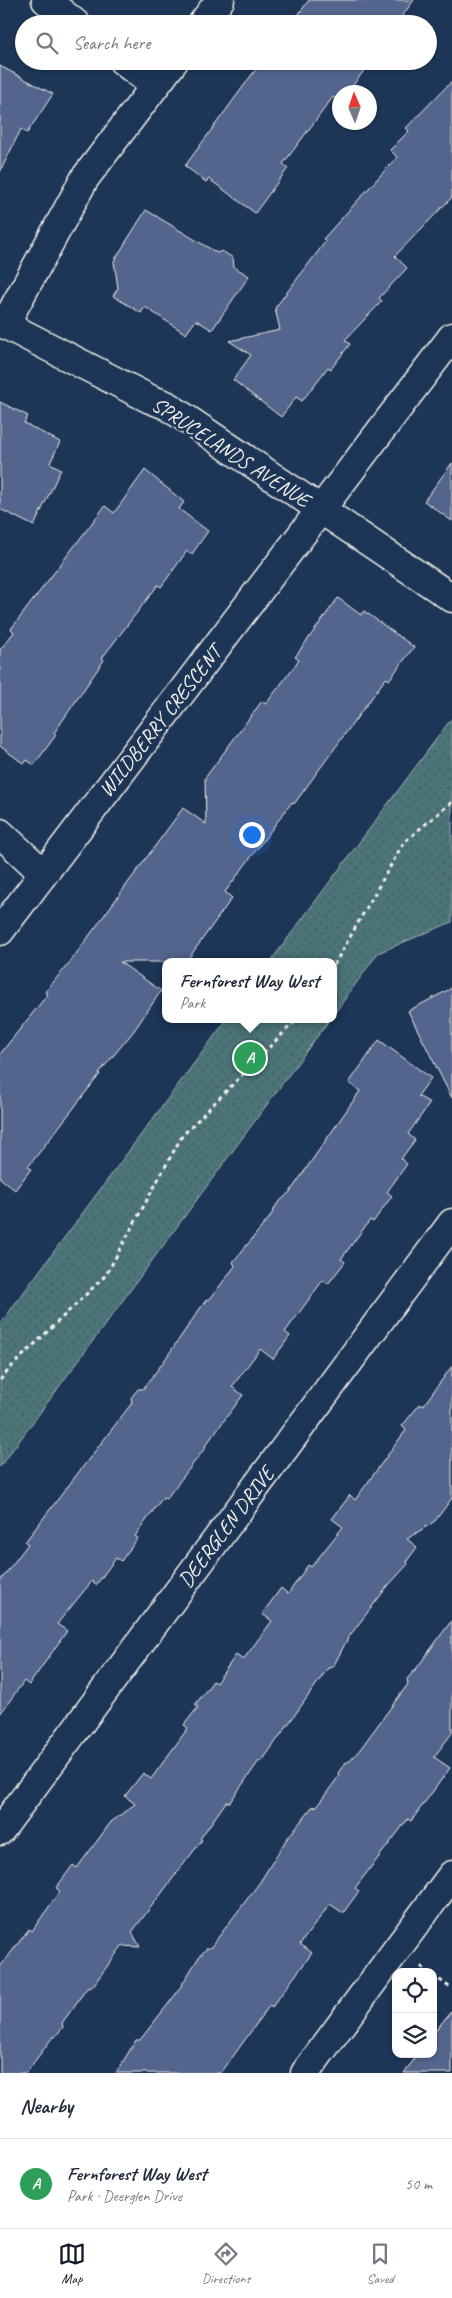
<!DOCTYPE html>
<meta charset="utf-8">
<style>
body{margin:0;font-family:Caveat,sans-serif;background:#f2f2f3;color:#1f2937}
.controls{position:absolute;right:15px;bottom:15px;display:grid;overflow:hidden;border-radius:10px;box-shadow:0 1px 4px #0004}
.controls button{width:45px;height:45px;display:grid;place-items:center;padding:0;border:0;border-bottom:1px solid #e0e1e3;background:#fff;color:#1f2937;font:25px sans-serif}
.compass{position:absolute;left:332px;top:85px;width:45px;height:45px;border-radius:50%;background:#fff;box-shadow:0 1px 4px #0004;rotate:358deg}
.you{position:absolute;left:251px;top:834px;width:18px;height:18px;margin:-12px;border:4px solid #fff;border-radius:50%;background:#1a73e8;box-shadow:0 0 0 8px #1a73e833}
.badge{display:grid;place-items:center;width:32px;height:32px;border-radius:50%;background:#111827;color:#fff;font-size:16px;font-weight:700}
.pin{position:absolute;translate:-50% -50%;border:2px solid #fff;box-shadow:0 1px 5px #0006}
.popup{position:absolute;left:162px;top:958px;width:175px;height:65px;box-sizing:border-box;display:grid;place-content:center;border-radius:10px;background:#fff;filter:drop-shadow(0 1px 4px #0005);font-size:16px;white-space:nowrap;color:#747a83}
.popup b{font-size:19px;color:#1f2937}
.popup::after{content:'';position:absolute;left:50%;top:100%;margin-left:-10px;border:10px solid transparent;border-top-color:#fff}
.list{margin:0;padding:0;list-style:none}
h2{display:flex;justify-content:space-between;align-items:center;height:65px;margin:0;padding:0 20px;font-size:21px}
h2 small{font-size:16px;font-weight:400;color:#747a83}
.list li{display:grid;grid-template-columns:32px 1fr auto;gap:15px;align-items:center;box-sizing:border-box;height:90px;padding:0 20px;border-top:1px solid #e0e1e3}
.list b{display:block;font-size:19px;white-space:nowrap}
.list p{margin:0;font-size:16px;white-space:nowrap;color:#747a83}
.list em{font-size:16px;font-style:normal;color:#747a83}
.icon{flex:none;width:28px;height:28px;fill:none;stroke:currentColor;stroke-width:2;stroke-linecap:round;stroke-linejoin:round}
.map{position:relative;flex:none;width:452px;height:2073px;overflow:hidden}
.search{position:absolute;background:#fff;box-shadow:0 1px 4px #0004;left:15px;right:15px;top:15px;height:55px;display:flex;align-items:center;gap:12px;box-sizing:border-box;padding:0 18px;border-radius:28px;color:#747a83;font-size:19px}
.sheet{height:155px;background:#fff}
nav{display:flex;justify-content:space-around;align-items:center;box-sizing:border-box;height:70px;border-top:1px solid #e0e1e3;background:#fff;font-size:14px;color:#747a83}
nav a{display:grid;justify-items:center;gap:2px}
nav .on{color:#111827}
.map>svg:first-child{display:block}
</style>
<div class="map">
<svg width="452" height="2073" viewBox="0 0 452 2073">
<defs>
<pattern id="park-dots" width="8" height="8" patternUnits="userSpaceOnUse" patternTransform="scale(1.25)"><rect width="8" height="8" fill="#4c7478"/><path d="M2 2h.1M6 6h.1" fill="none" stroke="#4a5c5c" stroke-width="1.8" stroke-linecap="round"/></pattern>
</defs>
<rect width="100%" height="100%" fill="#1d3557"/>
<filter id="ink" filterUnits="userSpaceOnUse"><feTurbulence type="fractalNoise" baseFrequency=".02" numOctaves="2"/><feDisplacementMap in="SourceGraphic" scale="10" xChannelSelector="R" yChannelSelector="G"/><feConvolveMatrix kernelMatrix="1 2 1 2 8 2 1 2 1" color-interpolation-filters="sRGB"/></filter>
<g filter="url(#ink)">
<g fill="url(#park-dots)" stroke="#a0b2b0">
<path d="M452,718V922L378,953L334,1014V962H270Z"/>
<path d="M227,1019H330L0,1467V1324Z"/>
</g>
<g fill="#52658c" stroke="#f4f1e8">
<path d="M309,0H414L396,24H302L295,19Z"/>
<path d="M262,61H371L348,92H340V102L333,97L283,164L288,168L255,213L209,179L206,182L185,166Z"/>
<path d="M0,66L53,94L27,133L21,129L0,172Z"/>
<path d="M452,81V197L395,256L407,268L379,298L382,301L345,340L350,344L331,369L328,367L302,401L296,397L281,417L233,380L251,355L229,341L280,330L275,308L326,241L323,239L397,157L390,150L409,131L406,128Z"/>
<path d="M146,210L217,253L222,251L233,258L234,267L249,276L212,330L196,320L186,334L145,307L141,313L113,296L118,288L114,261Z"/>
<path d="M0,402L28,416L24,423L60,442L50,463L61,469L34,526L0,509Z"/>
<path d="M452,463V521L424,501Z"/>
<path d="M145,470L184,502L179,509L208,531L192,554L187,551L161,587L158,585L102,658L104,660L54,733L56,735L34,765L27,760L24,764L0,746V650L14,632L11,629L105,506L114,513Z"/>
<path d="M338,598L361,615L364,611L414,647L389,680L386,678L294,804L292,802L225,892L232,898L186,962H120L161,991L133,1032L99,1073L100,1074L28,1167L31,1169L15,1190L0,1178V1054L48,994L45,992L70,962L183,808L206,824L205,778L262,701L266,704L299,660L295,657Z"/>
<path d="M452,988V1098L408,1011Z"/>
<path d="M379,1040L431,1078L418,1096L430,1103L408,1134L415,1140L401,1159L407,1164L387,1192L392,1196L373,1222L370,1220L341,1259L345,1262L328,1284L323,1280L285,1332L290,1336L273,1359L260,1349L232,1387L243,1395L205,1446L206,1447L166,1499L163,1497L135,1536L138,1538L121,1561L116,1558L96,1585L92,1581L57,1624L67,1631L29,1685L24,1681L0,1714V1581L28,1544L25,1542L132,1403L131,1398L138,1389H143L164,1361L199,1310L207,1299H210L235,1266L233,1262L270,1217L277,1204L290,1192L360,1091L349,1083Z"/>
<path d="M452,1366V1498L435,1521L407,1539L417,1547L407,1561L408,1564L387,1587L348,1638L333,1667L328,1668L262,1761H259L230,1802H226L200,1839L202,1840L132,1932L140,1947L122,1946L92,1987L87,1988L62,2023L63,2027L55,2037L52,2038L26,2073H0V1967L29,1929L32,1931L60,1891L56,1888L73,1865L77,1868L111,1822L135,1804L125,1796L143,1773L151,1779L188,1728L184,1725L198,1707L195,1705L213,1681L216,1683L236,1655L243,1660L272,1621L262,1614L281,1588L288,1594L308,1565L311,1567L343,1527L332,1519L350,1495L355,1500L406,1430L402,1426L420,1404L423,1406Z"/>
<path d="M452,1620V1733L434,1757L450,1768L411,1821L408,1819L355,1888L359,1891L343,1913L330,1904L300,1944L312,1953L272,2007L270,2005L221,2073H116L136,2040H140L176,1994L199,1957L206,1949L211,1947L260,1882L286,1840L312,1807L317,1806L339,1776L338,1773L345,1763L350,1761L361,1748L408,1684L407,1679L416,1669Z"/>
<path d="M452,2010V2073H404L418,2054H433V2034Z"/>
</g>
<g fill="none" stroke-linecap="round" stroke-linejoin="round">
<defs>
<g id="minor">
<path d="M46,0L76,24"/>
<path d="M202,24L220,0"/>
<path d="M123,61L155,86L174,61"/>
<path d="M0,322L150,399L166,405L452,598"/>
<path d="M5,324L85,178L155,86"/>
<path d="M0,833L43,873"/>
<path d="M0,931L452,337"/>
<path d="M0,1831L452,1223"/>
<path d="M305,2073L452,1875"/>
</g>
</defs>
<use href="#minor" stroke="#f4f1e8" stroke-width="31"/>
<g stroke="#f4f1e8" stroke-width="3" stroke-dasharray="4 4" stroke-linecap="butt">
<path d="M334,965L404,842L452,802"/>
<path d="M0,1380L13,1365L106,1275L182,1136L297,1019"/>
<path d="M421,1966L428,1972"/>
<path d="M433,1975L452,1989"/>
</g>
<use href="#minor" stroke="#1d3557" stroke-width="28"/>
</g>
</g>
<g text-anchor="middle" stroke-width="5" stroke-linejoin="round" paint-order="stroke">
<g font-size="21" fill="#f4f1e8" stroke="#1d3557">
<text transform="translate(231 452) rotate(33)" y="7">SPRUCELANDS AVENUE</text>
<text transform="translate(160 721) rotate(-52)" y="7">WILDBERRY CRESCENT</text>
<text transform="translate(226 1527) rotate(-53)" y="7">DEERGLEN DRIVE</text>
</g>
</g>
</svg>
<div class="controls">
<button><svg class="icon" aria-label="locate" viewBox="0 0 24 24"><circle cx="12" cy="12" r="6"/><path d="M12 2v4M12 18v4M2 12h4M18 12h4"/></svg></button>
<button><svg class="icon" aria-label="layers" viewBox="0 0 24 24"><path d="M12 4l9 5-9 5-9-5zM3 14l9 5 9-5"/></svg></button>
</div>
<svg class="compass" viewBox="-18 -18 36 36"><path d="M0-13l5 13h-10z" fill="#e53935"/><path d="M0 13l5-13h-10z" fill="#747a83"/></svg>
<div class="you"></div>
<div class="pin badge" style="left:250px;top:1058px;background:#2e9e5b">A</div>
<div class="popup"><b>Fernforest Way West</b>Park</div>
<div class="search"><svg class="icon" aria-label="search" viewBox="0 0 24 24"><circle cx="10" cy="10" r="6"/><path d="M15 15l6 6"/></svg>Search here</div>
</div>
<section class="sheet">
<h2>Nearby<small></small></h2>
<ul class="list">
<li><span class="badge" style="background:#2e9e5b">A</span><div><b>Fernforest Way West</b><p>Park · Deerglen Drive</p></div><em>50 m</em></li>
</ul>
</section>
<nav>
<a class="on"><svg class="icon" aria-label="map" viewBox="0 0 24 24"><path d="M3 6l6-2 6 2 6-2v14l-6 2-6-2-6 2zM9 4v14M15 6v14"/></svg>Map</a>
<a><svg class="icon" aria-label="directions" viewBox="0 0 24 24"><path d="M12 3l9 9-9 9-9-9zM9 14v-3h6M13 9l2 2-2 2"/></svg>Directions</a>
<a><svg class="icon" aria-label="saved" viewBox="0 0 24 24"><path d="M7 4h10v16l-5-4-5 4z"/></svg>Saved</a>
</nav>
